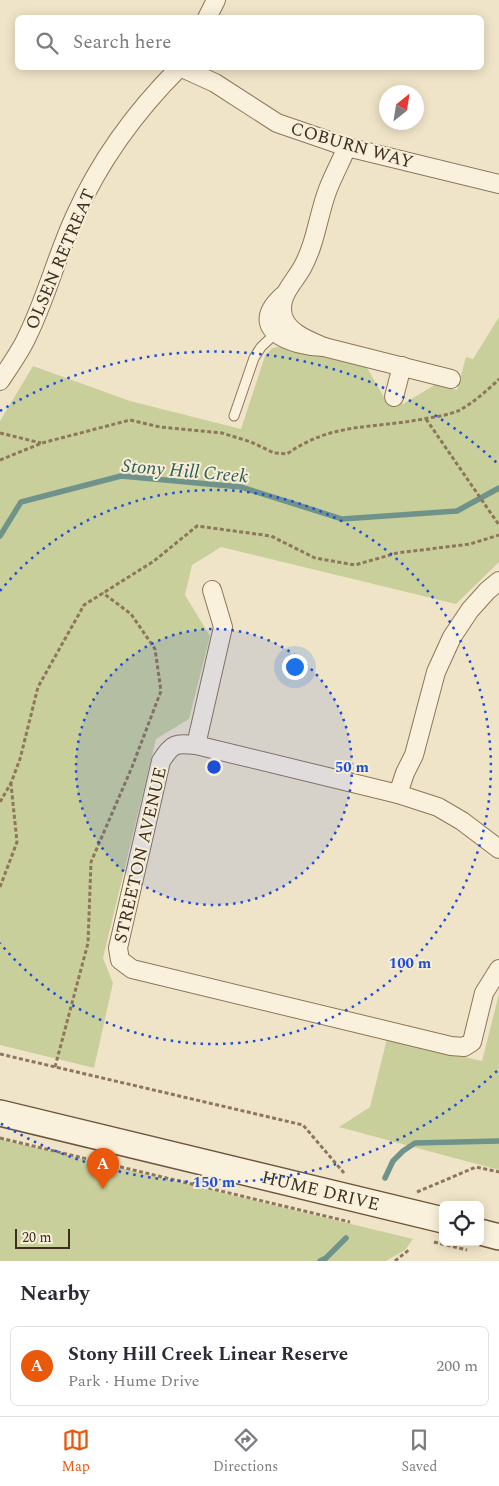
<!DOCTYPE html>
<meta charset="utf-8">
<style>
body{margin:0;font-family:Spectral,serif;background:#f2f2f3;color:#2b2b33}
.controls{position:absolute;right:15px;bottom:15px;display:grid;overflow:hidden;border-radius:8px;box-shadow:0 2px 12px #0003}
.controls button{width:45px;height:45px;display:grid;place-items:center;padding:0;border:0;border-bottom:1px solid #e1e1e2;background:#fff;color:#2b2b33;font:25px sans-serif}
.compass{position:absolute;left:379px;top:85px;width:45px;height:45px;border-radius:50%;background:#fff;box-shadow:0 2px 12px #0003;rotate:30deg}
.scale{position:absolute;left:15px;bottom:12px;width:55px;box-sizing:border-box;padding-left:5px;border:2px solid #3d2e20;border-top:0;font-size:14px;line-height:18px;white-space:nowrap;color:#3d2e20;-webkit-text-stroke:4px #f7eed8;paint-order:stroke}
.you{position:absolute;left:294px;top:666px;width:18px;height:18px;margin:-12px;border:4px solid #fff;border-radius:50%;background:#1a73e8;box-shadow:0 0 0 8px #1a73e833}
.badge{display:grid;place-items:center;width:32px;height:32px;border-radius:50%;background:#ea580c;color:#fff;font-size:16px;font-weight:700}
.pin{position:absolute;translate:-50% -41px;filter:drop-shadow(0 1px 2px #0008)}
.pin::after{content:'';position:absolute;top:26px;width:18px;height:15px;background:inherit;clip-path:polygon(0 0,100% 0,50% 100%)}
.list{margin:0;padding:0;list-style:none}
h2{display:flex;justify-content:space-between;align-items:center;height:65px;margin:0;padding:0 20px;font-size:21px}
h2 small{font-size:16px;font-weight:400;color:#7c7c81}
.list li{display:grid;grid-template-columns:32px 1fr auto;gap:15px;align-items:center;box-sizing:border-box;height:80px;margin:0 10px 10px;padding:0 10px;border:1px solid #e1e1e2;border-radius:8px}
.list b{display:block;font-size:19px;white-space:nowrap}
.list p{margin:0;font-size:16px;white-space:nowrap;color:#7c7c81}
.list em{font-size:16px;font-style:normal;color:#7c7c81}
.icon{flex:none;width:28px;height:28px;fill:none;stroke:currentColor;stroke-width:2;stroke-linecap:round;stroke-linejoin:round}
.map{position:relative;flex:none;width:499px;height:1261px;overflow:hidden}
.search{position:absolute;background:#fff;box-shadow:0 2px 12px #0003;left:15px;right:15px;top:15px;height:55px;display:flex;align-items:center;gap:12px;box-sizing:border-box;padding:0 18px;border-radius:8px;color:#7c7c81;font-size:19px}
.sheet{height:155px;background:#fff}
nav{display:flex;justify-content:space-around;align-items:center;box-sizing:border-box;height:70px;border-top:1px solid #e1e1e2;background:#fff;font-size:14px;color:#7c7c81}
nav a{display:grid;justify-items:center;gap:2px}
nav .on{color:#ea580c}
.map>svg:first-child{display:block}
</style>
<div class="map">
<svg width="499" height="1261" viewBox="0 0 499 1261">
<rect width="100%" height="100%" fill="#f0e4c8"/>
<g fill="#c9cf9b">
<path d="M499,317V562L456,604L221,547L192,565L185,595L210,636L189,719L156,739L103,958L113,983L94,1068L0,1045V421L33,366L130,401L241,429L265,356L272,348L284,346L366,366L385,399L403,404L436,384L457,390L466,357L473,359Z"/>
<path d="M499,994V1170L339,1127L370,1107L387,1039L482,1061Z"/>
<path d="M0,1139L413,1239L405,1250L386,1261H0Z"/>
</g>
<g fill="none" stroke-linecap="round" stroke-linejoin="round">
<g stroke="#6f938a" stroke-width="5.5">
<path d="M0,536L21,502L121,476L241,487L342,519L457,511L499,488"/>
<path d="M385,1178L393,1161L403,1151L415,1143L499,1141"/>
<path d="M320,1261L326,1258L346,1238"/>
</g>
<defs>
<path id="lane" d="M234,416L254,358L261,347L277,332"/>
<g id="street">
<path d="M207,18L216,0"/>
<path d="M182,68L215,83L277,123L347,147L499,184"/>
<path d="M285,294C243,329 291,346 324,347L451,379"/>
<path d="M324,347C308,340 288,333 283,316C278,296 293,284 302,268C316,243 318,215 328,189C334,174 341,161 347,147"/>
<path d="M0,381C8,369 17,356 24,343C45,303 56,257 75,216C100,160 136,111 179,68"/>
<path d="M394,397L402,366"/>
<path d="M196,745L223,627L212,590"/>
<path d="M398,794L405,773L414,755L436,672L452,637L470,610L487,591L499,581"/>
<path d="M499,849L462,821L438,807L398,794L196,745C175,743 173,743 161,761L118,948L120,960L132,969L451,1046L464,1047L472,1042L484,993L499,969"/>
</g>
<g id="secondary">
<path id="s1" d="M0,1113L443,1220"/>
<path d="M480,1232L499,1237"/>
</g>
</defs>
<use href="#lane" stroke="#8d765c" stroke-width="11"/>
<use href="#street" stroke="#8d765c" stroke-width="20"/>
<use href="#secondary" stroke="#6f573f" stroke-width="28"/>
<g stroke="#8d765c" stroke-width="3" stroke-dasharray="4 2.5" stroke-linecap="butt">
<path d="M426,419L499,525"/>
<path d="M0,433L41,443"/>
<path d="M0,460L42,443L130,420L160,427L222,433L251,442L274,453L287,454C332,422 372,429 423,419C434,417 450,415 460,410C474,402 488,390 499,379"/>
<path d="M0,802L11,783L20,759L38,687L84,605L154,561L197,526L271,536L315,558L355,565L397,553L470,544L499,535"/>
<path d="M0,887L17,842L11,784"/>
<path d="M0,1054L303,1125L344,1173"/>
<path d="M55,1067L88,943L91,862L132,767L161,691L155,649L131,614L103,593"/>
<path d="M0,1138L350,1222"/>
<path d="M417,1192L476,1167L499,1172"/>
<path d="M434,1242L467,1250"/>
<path d="M395,1261L410,1249"/>
</g>
<use href="#lane" stroke="#faf1dc" stroke-width="9"/>
<use href="#street" stroke="#faf1dc" stroke-width="18"/>
<use href="#secondary" stroke="#faf1dc" stroke-width="25"/>
</g>
<circle cx="214" cy="767" r="138" fill="#1d4ed8" fill-opacity=".12"/>
<g fill="none" stroke="#1d4ed8" stroke-width="2.5" stroke-dasharray="2.5 5">
<circle cx="214" cy="767" r="138"/>
<path d="M0 591A277 277 0 1 1 0 943"/>
<path d="M497 1071A415 415 0 0 1 0 1123M0 411A415 415 0 0 1 497 463"/>
</g>
<g text-anchor="middle" stroke-width="4" stroke-linejoin="round" paint-order="stroke">
<g font-size="18" fill="#3d2e20" stroke="#f7eed8">
<text transform="translate(352 145) rotate(16)" y="6">COBURN WAY</text>
<text transform="translate(60 259) rotate(-67)" y="6">OLSEN RETREAT</text>
<text transform="translate(140 855) rotate(-77)" y="6">STREETON AVENUE</text>
<text dy="6" stroke="none"><textPath href="#s1" startOffset="330">HUME DRIVE</textPath></text>
</g>
<g font-size="19" font-style="italic" fill="#2f5d5a" stroke="#f7eed8">
<text transform="translate(185 470) rotate(5)" y="7">Stony Hill Creek</text>
</g>
</g>
<circle cx="214" cy="767" r="8" fill="#1d4ed8" stroke="#f7eed8" stroke-width="2.5"/>
<g font-size="15" text-anchor="middle" font-weight="bold" fill="#1d4ed8" stroke="#f7eed8" stroke-width="4" stroke-linejoin="round" paint-order="stroke">
<text x="352" y="772">50 m</text>
<text x="410" y="968">100 m</text>
<text x="214" y="1187">150 m</text>
</g>
</svg>
<div class="controls">
<button><svg class="icon" aria-label="locate" viewBox="0 0 24 24"><circle cx="12" cy="12" r="6"/><path d="M12 2v4M12 18v4M2 12h4M18 12h4"/></svg></button>
</div>
<svg class="compass" viewBox="-18 -18 36 36"><path d="M0-13l5 13h-10z" fill="#e53935"/><path d="M0 13l5-13h-10z" fill="#7c7c81"/></svg>
<div class="scale">20 m</div>
<div class="you"></div>
<div class="pin badge" style="left:103px;top:1189px">A</div>
<div class="search"><svg class="icon" aria-label="search" viewBox="0 0 24 24"><circle cx="10" cy="10" r="6"/><path d="M15 15l6 6"/></svg>Search here</div>
</div>
<section class="sheet">
<h2>Nearby<small></small></h2>
<ul class="list">
<li><span class="badge">A</span><div><b>Stony Hill Creek Linear Reserve</b><p>Park · Hume Drive</p></div><em>200 m</em></li>
</ul>
</section>
<nav>
<a class="on"><svg class="icon" aria-label="map" viewBox="0 0 24 24"><path d="M3 6l6-2 6 2 6-2v14l-6 2-6-2-6 2zM9 4v14M15 6v14"/></svg>Map</a>
<a><svg class="icon" aria-label="directions" viewBox="0 0 24 24"><path d="M12 3l9 9-9 9-9-9zM9 14v-3h6M13 9l2 2-2 2"/></svg>Directions</a>
<a><svg class="icon" aria-label="saved" viewBox="0 0 24 24"><path d="M7 4h10v16l-5-4-5 4z"/></svg>Saved</a>
</nav>
